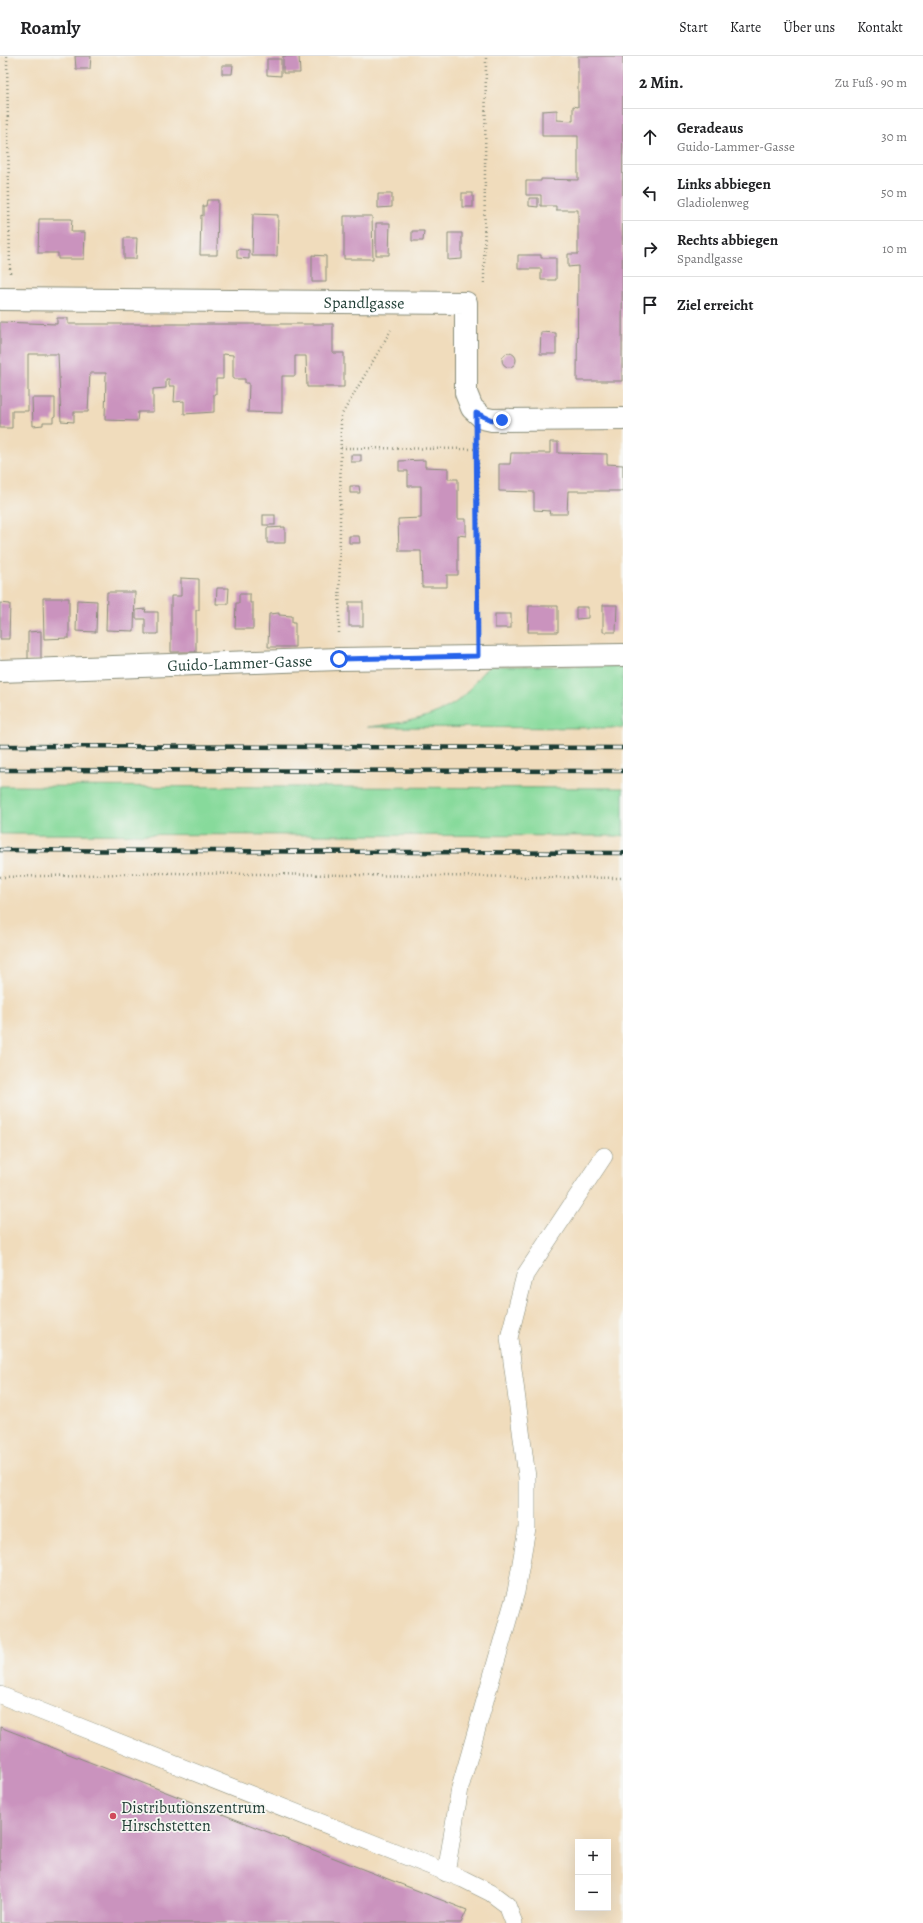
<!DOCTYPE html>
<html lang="de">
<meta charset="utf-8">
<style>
body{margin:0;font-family:Alegreya,serif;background:#f2f2f2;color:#202124}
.controls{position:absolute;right:12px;bottom:12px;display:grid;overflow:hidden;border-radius:0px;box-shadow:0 4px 16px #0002}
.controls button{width:36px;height:36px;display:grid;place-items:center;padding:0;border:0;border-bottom:1px solid #e0e0e0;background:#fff;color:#202124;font:20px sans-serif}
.stop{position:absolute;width:12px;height:12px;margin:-9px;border:3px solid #2563eb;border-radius:50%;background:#fff}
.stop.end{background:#2563eb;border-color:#fff;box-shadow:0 1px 4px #0008}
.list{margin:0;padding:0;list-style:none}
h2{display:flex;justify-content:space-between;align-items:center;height:52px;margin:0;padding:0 16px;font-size:17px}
h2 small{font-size:13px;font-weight:400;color:#757577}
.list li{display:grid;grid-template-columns:26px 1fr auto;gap:12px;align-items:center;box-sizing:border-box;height:56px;padding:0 16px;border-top:1px solid #e0e0e0}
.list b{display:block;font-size:15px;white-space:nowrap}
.list p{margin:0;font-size:13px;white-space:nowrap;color:#757577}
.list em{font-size:13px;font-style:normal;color:#757577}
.icon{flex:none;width:22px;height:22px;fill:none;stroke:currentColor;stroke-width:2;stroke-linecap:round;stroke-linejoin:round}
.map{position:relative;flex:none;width:623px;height:1867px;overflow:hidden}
header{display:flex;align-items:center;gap:24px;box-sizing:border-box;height:56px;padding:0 20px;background:#fff;border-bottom:1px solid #e0e0e0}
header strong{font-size:19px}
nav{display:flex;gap:22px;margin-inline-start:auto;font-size:14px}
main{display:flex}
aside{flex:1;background:#fff}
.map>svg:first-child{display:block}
</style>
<header>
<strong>Roamly</strong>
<nav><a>Start</a><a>Karte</a><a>Über uns</a><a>Kontakt</a></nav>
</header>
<main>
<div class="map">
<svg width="623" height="1867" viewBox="0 0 623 1867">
<rect width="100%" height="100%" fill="#f6f6f2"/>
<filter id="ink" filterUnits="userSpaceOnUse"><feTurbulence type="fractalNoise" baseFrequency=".025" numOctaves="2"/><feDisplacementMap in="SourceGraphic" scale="8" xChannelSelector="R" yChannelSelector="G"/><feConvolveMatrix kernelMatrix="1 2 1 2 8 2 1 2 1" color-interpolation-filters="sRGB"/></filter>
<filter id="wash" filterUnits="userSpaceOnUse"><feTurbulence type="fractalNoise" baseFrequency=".012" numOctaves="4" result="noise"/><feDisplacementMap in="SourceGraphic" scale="16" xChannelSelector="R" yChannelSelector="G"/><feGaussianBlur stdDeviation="0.9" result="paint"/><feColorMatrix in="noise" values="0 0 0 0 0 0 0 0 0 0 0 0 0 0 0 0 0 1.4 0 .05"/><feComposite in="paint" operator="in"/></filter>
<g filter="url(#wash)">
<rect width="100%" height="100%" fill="#f0dcbc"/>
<g fill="#87da9b" stroke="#538c68">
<path d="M491,610H623V672L367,671C402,667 438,663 465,639C474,630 481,614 491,610Z"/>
<path d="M0,730L623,732V780L0,778Z"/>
</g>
<g id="blocks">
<g fill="#ca93be">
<path d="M75,0H91L90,13H76Z"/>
<path d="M283,0H299L300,17H283Z"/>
<path d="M578,0H623L622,325H577L578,210L568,211V198H578V154H556V150H541V139H526V125H541V123L578,124V80H542V55L557,54V64L573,65V50L578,51Z"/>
<path d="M267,3H281V20L267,19Z"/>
<path d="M222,9H233L232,18H222Z"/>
<rect x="462" y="137" width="11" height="14"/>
<path d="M378,138H392V151L378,152Z"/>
<path d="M529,142H538V151L529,150Z"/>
<path d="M207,144H218L217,199H200L201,159L203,160V150H206Z"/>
<path d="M253,158L278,159L277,200H252Z"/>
<path d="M344,160H372L373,203H344Z"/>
<path d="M39,163H72L71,176H85L84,203H58V197H38Z"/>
<path d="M376,167H390L389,199H376Z"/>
<path d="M412,175H424L423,185H412Z"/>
<path d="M448,177H462V203L448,204Z"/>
<path d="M124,182H137L136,203H124Z"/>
<path d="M237,193L249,194V203L237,202Z"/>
<path d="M312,199L326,200V226H312Z"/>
<path d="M518,199H541V202H556V224H541V213H518Z"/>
<path d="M57,262H68V268H333V297H344V331H307L306,300H295V320H282V357L248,356L249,327H245V323H233V299L223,298V323H216V338H214V356L184,358V345L174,346L175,330H169V323H166V332L153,333V356H138L137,365L105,364L106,317H90L88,356H74V366L61,365L58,298H28V355H12V372H0V266L57,268Z"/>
<path d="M541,276L556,277V298H540Z"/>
<circle cx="509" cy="304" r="7"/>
<path d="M32,342H55V360L53,361V366H43V369L33,370Z"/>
<path d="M550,386H558V397L607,398V408L623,409V435H568L567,458H549L550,455L534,454V436L499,435V408H510L511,397H550Z"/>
<rect x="351" y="399" width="10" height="7"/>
<path d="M425,404V411L448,412V423H458V463H466V480L458,479V519H447V531H422L421,495H399L398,463L421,462V430H408V415H399V405Z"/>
<path d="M350,430H359L360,437H350Z"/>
<rect x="263" y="459" width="12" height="10"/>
<path d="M285,471V487H267V472Z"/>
<path d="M349,480H359L360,487H349Z"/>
<path d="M181,522L199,523V554H196V596H171V540H181Z"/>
<path d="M217,532H229L228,548H216Z"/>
<path d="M107,536H135L134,575L106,574Z"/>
<path d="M239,538H250V547H253V573H235L236,547H239Z"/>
<path d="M43,542H69V582L44,583Z"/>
<path d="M77,544L97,545L96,576L76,575Z"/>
<rect x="349" y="546" width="14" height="24"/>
<path d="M0,547L10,548L9,583H0Z"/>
<path d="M603,549H617L616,576H603Z"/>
<path d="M529,550H558V576H528Z"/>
<path d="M576,551H588V562L576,563Z"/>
<path d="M146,553L145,556H158V578H145V563H136V554Z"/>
<path d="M279,557V559L292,560V567H295V591H268L269,558Z"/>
<rect x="495" y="558" width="16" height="14"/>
<path d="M41,575V604H28V576Z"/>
<path d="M0,1671L467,1854L461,1867H0Z"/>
</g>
</g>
</g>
<g filter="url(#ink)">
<use href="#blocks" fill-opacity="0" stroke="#888c78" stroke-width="1"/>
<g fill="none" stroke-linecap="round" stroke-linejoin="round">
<defs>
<g id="lane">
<path d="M0,1639L463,1823L491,1837L507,1849L514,1867"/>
<path d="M446,1817L460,1732L516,1536L527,1472V1421L509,1282L525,1219L604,1100"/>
</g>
<g id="street">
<path id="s1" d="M0,243L466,247V337L472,352L483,362L492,364L623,363"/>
<path id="s2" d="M0,615L339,603L623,599"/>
</g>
</defs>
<use href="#lane" stroke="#888c78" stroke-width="18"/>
<use href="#street" stroke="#888c78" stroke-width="24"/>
<g stroke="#888c78" stroke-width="2.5" stroke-dasharray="1 3" stroke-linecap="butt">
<path d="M7,0L10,217"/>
<path d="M484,227L486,0"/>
<path d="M478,387V574"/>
<path d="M341,392L478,393"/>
<path d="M339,577L341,360L391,274"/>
<path d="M0,821L166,817L623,822"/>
</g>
<use href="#lane" stroke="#fff" stroke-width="17"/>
<use href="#street" stroke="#fff" stroke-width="22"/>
<defs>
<g id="rail">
<path d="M0,690L623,692"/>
<path d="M0,714L623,715"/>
<path d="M0,794L623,797"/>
</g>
</defs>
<use href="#rail" stroke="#1f3d34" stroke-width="4.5"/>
<use href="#rail" stroke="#f6f6f2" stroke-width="3" stroke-dasharray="9" stroke-linecap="butt"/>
</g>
</g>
<g fill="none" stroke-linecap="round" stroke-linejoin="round" filter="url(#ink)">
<path stroke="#2563eb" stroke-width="5" d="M339,603L478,600L476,357L492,364H502"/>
</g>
<circle fill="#d1495b" stroke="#f6f6f2" stroke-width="1.5" cx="113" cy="1760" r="4"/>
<g text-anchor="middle" stroke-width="3.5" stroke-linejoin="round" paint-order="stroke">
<g font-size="16" fill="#1f3d34" stroke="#f6f6f2">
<text dy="6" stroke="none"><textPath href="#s1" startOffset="364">Spandlgasse</textPath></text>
<text dy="6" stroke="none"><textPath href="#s2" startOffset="240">Guido-Lammer-Gasse</textPath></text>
</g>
<g font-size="16" fill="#1f3d34" stroke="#f6f6f2" text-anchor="start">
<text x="121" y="1757">Distributionszentrum<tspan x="121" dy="18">Hirschstetten</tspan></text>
</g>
</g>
</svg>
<div class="controls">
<button>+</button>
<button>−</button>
</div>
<div class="stop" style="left:339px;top:603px"></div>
<div class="stop end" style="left:502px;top:364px"></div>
</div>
<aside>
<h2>2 Min.<small>Zu Fuß · 90 m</small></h2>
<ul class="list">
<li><svg class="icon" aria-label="ahead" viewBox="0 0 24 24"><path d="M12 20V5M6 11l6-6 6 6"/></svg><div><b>Geradeaus</b><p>Guido-Lammer-Gasse</p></div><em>30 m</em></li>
<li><svg class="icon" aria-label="left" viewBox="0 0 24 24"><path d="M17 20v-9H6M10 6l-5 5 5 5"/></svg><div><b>Links abbiegen</b><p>Gladiolenweg</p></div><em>50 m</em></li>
<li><svg class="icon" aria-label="right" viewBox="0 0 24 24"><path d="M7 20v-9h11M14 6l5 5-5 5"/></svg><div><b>Rechts abbiegen</b><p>Spandlgasse</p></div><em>10 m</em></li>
<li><svg class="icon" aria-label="arrive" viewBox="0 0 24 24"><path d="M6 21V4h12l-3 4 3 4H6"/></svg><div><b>Ziel erreicht</b></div></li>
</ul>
</aside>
</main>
